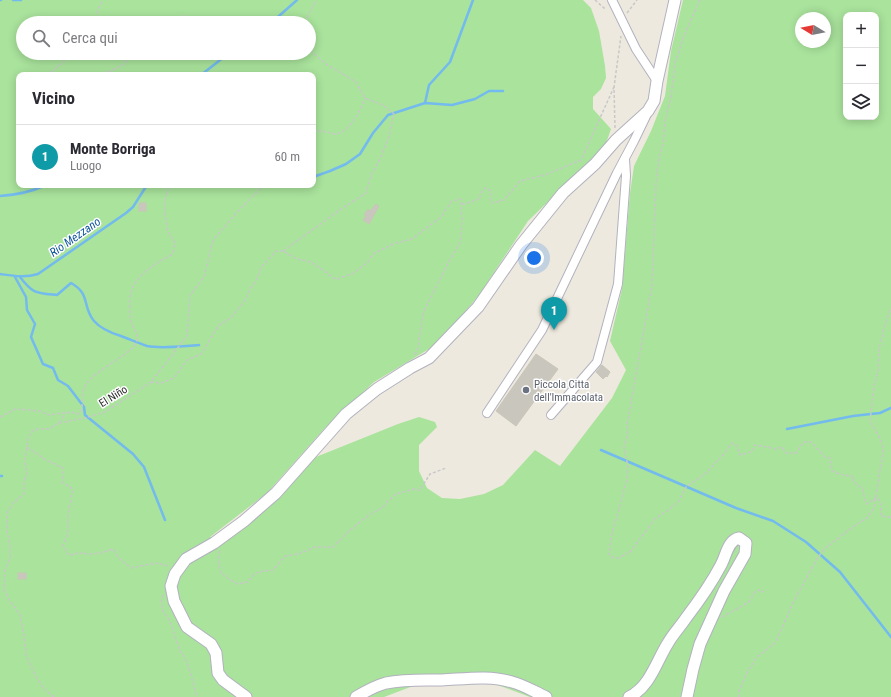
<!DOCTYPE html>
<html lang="it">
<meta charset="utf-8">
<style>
body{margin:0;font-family:"Roboto Condensed",sans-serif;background:#f7f7f7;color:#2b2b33}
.controls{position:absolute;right:12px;top:12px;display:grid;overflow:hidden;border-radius:8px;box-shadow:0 2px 10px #0003}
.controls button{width:36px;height:36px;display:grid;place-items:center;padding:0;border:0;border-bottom:1px solid #e1e1e2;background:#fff;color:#2b2b33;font:20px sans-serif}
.compass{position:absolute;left:795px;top:12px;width:36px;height:36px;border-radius:50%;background:#fff;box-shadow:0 2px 10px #0003;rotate:280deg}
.you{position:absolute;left:534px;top:258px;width:14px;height:14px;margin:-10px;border:3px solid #fff;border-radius:50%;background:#1a73e8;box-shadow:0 0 0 6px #1a73e833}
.badge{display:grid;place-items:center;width:26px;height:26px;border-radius:50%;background:#1a73e8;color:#fff;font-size:13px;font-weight:700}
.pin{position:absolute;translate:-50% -33px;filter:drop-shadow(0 1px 2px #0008)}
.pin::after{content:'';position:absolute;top:21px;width:14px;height:12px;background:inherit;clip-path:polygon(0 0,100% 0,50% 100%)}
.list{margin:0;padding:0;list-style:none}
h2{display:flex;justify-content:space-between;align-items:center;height:52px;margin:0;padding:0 16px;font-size:17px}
h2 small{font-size:13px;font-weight:400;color:#7c7c81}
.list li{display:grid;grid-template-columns:26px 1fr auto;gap:12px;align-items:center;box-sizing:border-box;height:64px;padding:0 16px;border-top:1px solid #e1e1e2}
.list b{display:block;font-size:15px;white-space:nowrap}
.list p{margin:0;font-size:13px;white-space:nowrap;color:#7c7c81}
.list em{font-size:13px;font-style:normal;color:#7c7c81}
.icon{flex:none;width:22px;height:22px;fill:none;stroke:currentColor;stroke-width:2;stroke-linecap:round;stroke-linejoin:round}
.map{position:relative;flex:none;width:891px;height:697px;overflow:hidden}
.search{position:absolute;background:#fff;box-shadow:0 2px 10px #0003;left:16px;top:16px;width:300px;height:44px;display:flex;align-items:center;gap:10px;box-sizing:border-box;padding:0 14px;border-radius:22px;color:#7c7c81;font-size:15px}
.panel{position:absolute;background:#fff;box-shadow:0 2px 10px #0003;left:16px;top:72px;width:300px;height:116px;border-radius:8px}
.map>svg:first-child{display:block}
</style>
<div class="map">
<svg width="891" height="697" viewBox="0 0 891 697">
<rect width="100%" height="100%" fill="#ede9de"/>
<path fill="#a9e39c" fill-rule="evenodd" d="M0,0H583L591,8L599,31L605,66L606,78L601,89L593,97V109L611,129L606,143L587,164L528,221L479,295L439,343L374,382L325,428L267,493L210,537L223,542L285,490L316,457L398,424L419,417L435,422L437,427L419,445V471L427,488L442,498L460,499L484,494L503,485L535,450L560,466L612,398L626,370L610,341L622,289L630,193L634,166L651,131L665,96L671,51L683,0H891V697H530L495,684H479L413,686L384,697H0ZM846,15H876V117H846ZM801,18H825V42H801ZM23,23H309V53H23ZM19,75H313V185H19Z"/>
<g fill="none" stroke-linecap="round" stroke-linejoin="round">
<g stroke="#73baee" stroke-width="2.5">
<path d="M0,0H1"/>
<path d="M13,0H21"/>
<path d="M271,23L297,0"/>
<path d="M201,75L229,53"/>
<path d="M425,103L429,85L450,62L473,0"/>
<path d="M313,177L330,171L346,164L360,154L373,133L388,115L425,103L452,105L475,99L489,91H503"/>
<path d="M0,196C16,195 31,192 46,185"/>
<path d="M0,274C14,276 25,278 38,274L126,213L133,207L147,185"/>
<path d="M15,277L26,297L27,310L35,324L31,337L43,364L53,368L58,380L68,386L84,407L85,415L133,454L144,467L165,520"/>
<path d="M20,277C33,294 36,293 57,295L71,283C91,294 82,307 94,321C101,329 111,333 121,336C129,339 138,343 147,346C163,349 182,346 199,345"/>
<path d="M787,429L853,416L880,413L891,408"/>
<path d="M601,450L736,508L773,521L806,542L840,572L891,637"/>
<path d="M0,476H2"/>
</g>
</g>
<g fill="#c9c7bd" stroke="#c9c5b8">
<rect x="139" y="203" width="7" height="8"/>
<path d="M376,204L379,206L369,224L363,220L366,216L364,215L368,209L370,211Z"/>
<path d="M536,354L558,369L516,426L496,411Z"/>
<path d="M602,365L610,372L607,377L606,376L603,379L596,372Z"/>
<rect x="18" y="573" width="8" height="6"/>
</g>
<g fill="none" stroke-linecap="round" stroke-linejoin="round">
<defs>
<g id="street">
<path d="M612,0L636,49L657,81"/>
<path d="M487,413L542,330L617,173L634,141L647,114"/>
<path d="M551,415L597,362L618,284L626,176L625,159"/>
</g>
<g id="secondary">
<path d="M246,697L223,680L218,673L216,653L211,644L187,627L174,601L171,586L175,574L186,559L214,543L244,521L276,493L346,414L377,389L410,368L429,358L478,307L521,245L563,193L595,164L616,140L648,111L654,101L657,81L675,0"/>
<path d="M356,697C366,691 375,686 386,683C405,679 423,680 442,680C465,679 489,675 512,682C524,685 535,692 546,697"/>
<path d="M629,697C650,687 656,662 668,643C673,634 680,627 686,618C699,601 711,584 721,565C726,556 728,540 739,538L746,543L745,554L724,591L700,644L693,669L687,697"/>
</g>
</defs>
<use href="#street" stroke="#b2b2bf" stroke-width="10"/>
<use href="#secondary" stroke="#b2b2bf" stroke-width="13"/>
<g stroke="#c8c8c8" stroke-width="1.5" stroke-dasharray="3 2" stroke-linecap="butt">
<path d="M595,0L604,8H607"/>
<path d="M700,0L684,36L675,63L671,97L665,121L664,138L659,159L656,183L652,285L627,425L628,432L624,448L628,467L627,479L617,517L613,528L609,553L611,557L618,558L630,552L655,519L668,510L679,501L686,487L706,473L722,456L732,443L737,446L740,455L751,452L755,445C763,447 767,446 775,449L782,447L786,453H796L804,442H811L825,457L830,458L832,471L839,474L854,477L853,481L863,489L865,501L867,504L877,497L881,504V516L891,517"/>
<path d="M627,13L637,0"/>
<path d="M95,23L97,11L103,0"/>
<path d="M173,23L185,14"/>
<path d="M307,23V18L316,0"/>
<path d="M47,75L67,59L72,53"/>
<path d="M93,75C114,71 120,69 135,53"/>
<path d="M615,128L614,87L621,36"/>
<path d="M313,132C320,129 328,133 335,134C348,134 362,109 365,98"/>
<path d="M462,204C468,204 474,200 480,199V194L485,188L491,191L490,199L492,203L504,200L520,181L545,175L581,160L614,87"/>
<path d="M283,251L344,207L366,193L371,175L380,159L389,136L394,114L383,105L365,98L356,82L326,64L310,50L309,43"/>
<path d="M151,382L161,383L174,378L187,360L201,354L219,325L231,318L245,300L250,289L256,281L262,266L276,251H283L297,259L311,262L323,270L333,278L337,279L352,274L367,263L373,254L393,244L412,239L441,217L452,201L461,199L462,222L460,243L448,263L423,313L418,348L415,355"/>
<path d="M0,417L16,409L40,411L49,415L70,412L78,414L82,410C82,402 82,394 85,386C89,377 112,363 121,357C126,353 133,349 136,343C140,335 134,330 132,323C130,319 130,315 130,311C126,280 149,267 173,254L175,243L168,231L165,214V201L169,185"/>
<path d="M59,423L85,418L105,412L151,382L187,336L190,295L204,277L213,240L239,210L264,185"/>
<path d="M27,447L46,460L63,468L62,482L73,489L68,515V533L63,545L69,556C79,551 81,554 91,554C99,554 106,551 113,549L120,559L131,568L155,563L170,566"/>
<path d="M220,551L218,559L221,573L229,579L238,584L248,582C255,570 260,572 273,570L285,556L298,554L315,547H333L350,530L369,515L383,507L387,502L396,494L414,489L420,490L430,474L446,468"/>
<path d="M163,595L161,603L163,611L170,621L180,651C189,660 193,684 197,697"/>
<path d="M722,617L749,602L755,592L759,590L764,592"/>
<path d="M54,697L44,689L35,675L26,655L25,641L20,614L9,600L4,590L5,570L10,557V544L7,531V513L12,504L24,494V483L27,473L25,462L28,439L32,431L38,429H49L59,423L65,413"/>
<path d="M739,697V691L748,671L757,657L775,643L793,603L814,564L823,550L854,526L867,518L874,508L883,451L882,442L870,421L874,386L878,372L879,349L885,324L891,308"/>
</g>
<use href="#street" stroke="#fff" stroke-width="8"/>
<use href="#secondary" stroke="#fff" stroke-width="11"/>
</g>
<circle fill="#6b7280" stroke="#fff" stroke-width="1.5" cx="526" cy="390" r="4"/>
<g text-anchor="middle" stroke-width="3" stroke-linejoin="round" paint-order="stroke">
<g font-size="11" fill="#5b616d" stroke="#fff" text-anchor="start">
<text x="534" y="388">Piccola Citta<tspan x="534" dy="13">dell'Immacolata</tspan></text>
</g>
<g font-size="11" fill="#2c2c2c" stroke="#fff">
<text transform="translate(113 396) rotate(-32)" y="4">El Niño</text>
</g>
<g font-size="12" font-style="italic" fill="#0f569d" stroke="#fff">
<text transform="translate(75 237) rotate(-35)" y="4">Rio Mezzano</text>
</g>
</g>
</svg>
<div class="controls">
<button>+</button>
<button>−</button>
<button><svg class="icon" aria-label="layers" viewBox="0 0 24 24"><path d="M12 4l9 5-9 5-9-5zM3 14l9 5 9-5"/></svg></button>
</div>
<svg class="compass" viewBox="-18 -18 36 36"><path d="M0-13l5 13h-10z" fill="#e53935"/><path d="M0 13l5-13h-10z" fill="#7c7c81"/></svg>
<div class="you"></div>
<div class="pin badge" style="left:554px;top:330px;background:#0f9aa8">1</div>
<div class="search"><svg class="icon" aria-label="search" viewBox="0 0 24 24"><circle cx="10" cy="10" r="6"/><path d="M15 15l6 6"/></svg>Cerca qui</div>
<section class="panel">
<h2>Vicino<small></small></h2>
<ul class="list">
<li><span class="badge" style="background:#0f9aa8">1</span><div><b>Monte Borriga</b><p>Luogo</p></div><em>60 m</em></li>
</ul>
</section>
</div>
